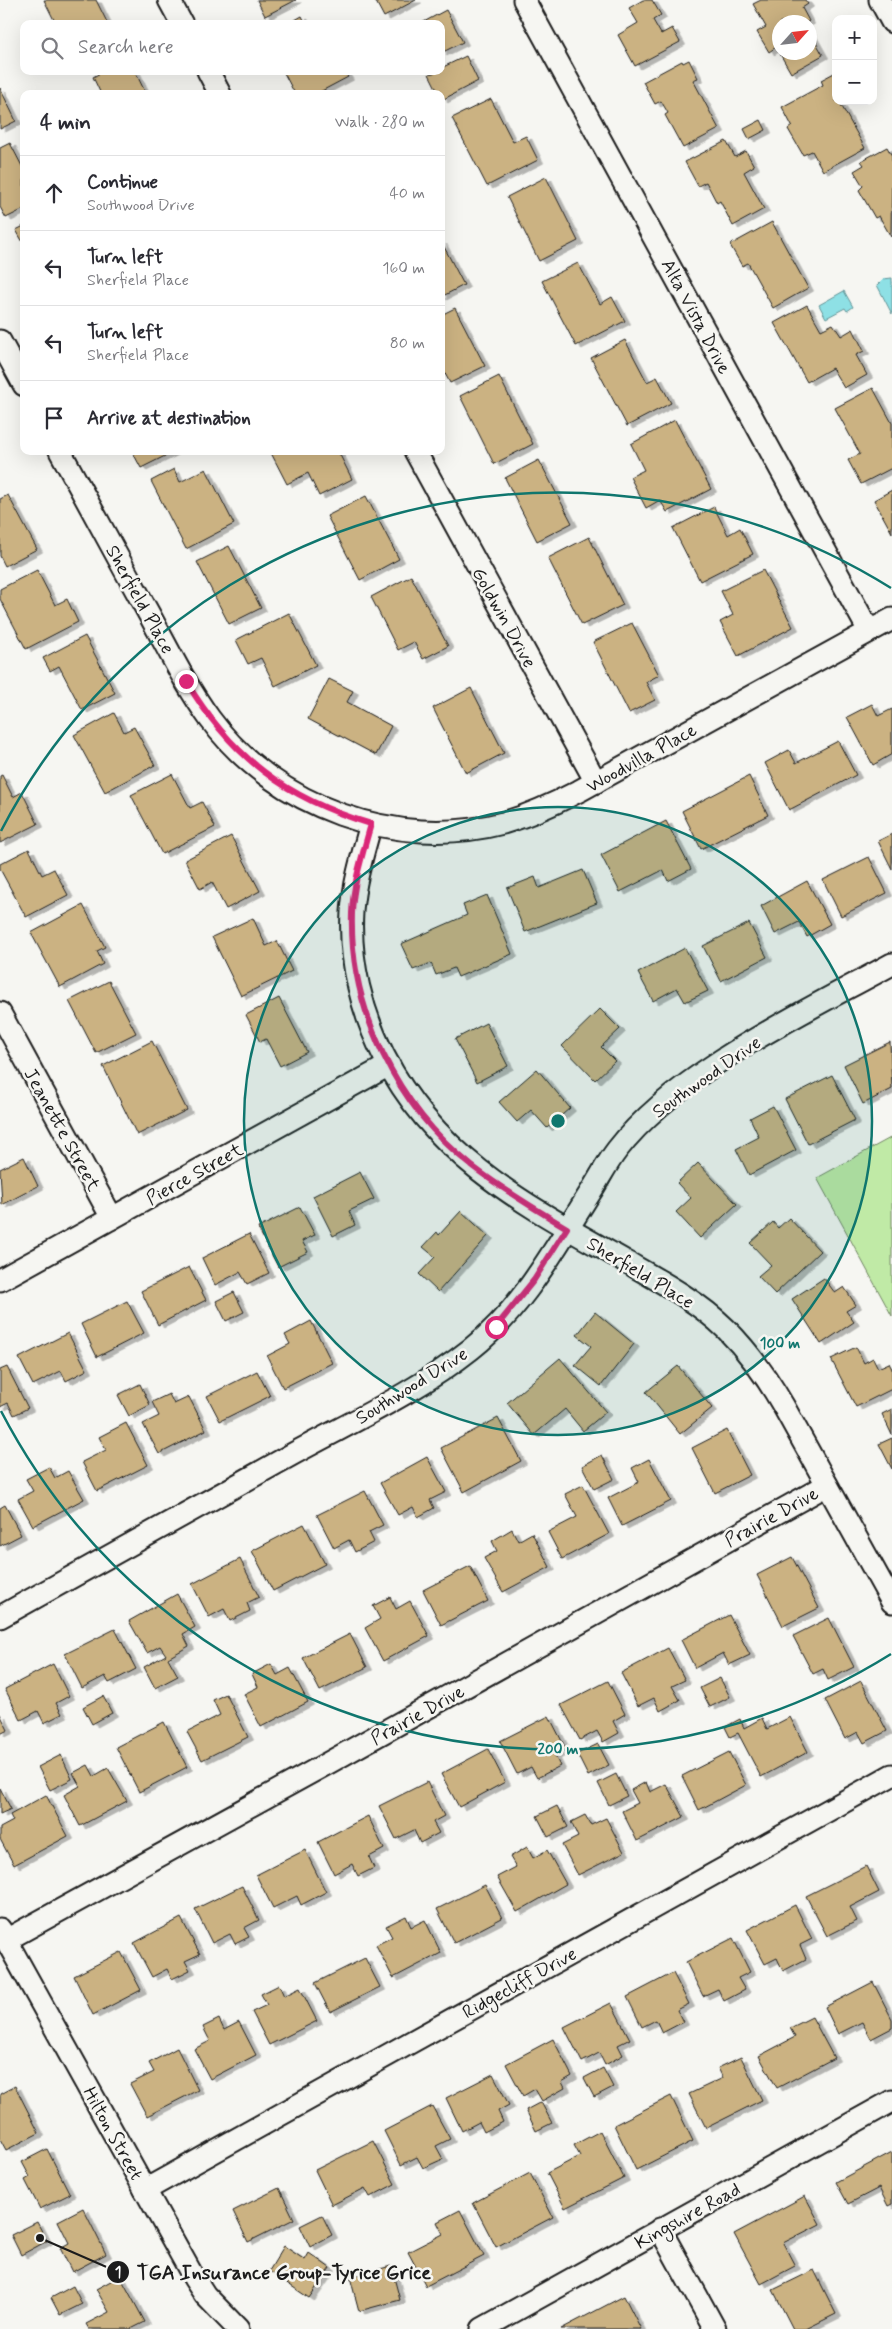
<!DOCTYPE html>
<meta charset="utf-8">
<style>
body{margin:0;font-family:Mynerve,sans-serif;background:#f2f2f3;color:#2b2b33}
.controls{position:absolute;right:15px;top:15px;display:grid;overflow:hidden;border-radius:10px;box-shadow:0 5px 20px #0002}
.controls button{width:45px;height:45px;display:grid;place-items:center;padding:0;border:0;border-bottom:1px solid #e1e1e2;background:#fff;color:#2b2b33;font:25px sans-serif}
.compass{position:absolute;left:772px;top:15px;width:45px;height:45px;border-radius:50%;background:#fff;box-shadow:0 5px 20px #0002;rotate:63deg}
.stop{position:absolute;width:15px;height:15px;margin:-11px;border:4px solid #db2777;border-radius:50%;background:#fff}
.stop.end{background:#db2777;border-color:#fff;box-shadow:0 1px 5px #0008}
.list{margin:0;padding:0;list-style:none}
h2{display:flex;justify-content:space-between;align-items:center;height:65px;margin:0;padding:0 20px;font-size:21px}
h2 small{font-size:16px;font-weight:400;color:#7c7c81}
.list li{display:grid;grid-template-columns:32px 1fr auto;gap:15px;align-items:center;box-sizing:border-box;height:75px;padding:0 20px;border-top:1px solid #e1e1e2}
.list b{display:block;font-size:19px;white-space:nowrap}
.list p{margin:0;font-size:16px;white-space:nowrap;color:#7c7c81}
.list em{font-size:16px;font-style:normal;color:#7c7c81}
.icon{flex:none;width:28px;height:28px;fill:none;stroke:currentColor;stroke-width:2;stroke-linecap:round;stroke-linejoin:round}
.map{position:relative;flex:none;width:892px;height:2329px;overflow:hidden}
.search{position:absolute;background:#fff;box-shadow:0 5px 20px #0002;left:20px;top:20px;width:425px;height:55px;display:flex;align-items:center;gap:12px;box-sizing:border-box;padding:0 18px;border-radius:10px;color:#7c7c81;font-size:19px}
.panel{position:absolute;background:#fff;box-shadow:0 5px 20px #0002;left:20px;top:90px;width:425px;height:365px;border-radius:10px}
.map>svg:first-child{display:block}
</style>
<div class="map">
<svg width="892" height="2329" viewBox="0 0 892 2329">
<defs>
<filter id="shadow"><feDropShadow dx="5.5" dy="3" stdDeviation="0" flood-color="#0004"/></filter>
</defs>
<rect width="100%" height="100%" fill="#f6f6f2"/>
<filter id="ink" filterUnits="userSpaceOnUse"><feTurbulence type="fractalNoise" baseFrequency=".02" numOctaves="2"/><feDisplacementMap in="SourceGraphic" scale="10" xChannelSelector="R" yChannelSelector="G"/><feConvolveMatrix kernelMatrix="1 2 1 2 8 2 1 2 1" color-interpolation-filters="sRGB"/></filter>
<g filter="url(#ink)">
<path fill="#c0eaa6" stroke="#6e8361" d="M892,1137V1316L817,1178Z"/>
<g fill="#8ee0e5" stroke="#609295">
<path d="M892,278V314L877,285L883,279Z"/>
<path d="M844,291L853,307L847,311L845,308L826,318L819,305Z"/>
</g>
<g fill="#cbb282" stroke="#1c1c1c" filter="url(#shadow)">
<path d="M44,0H96L108,24H56Z"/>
<path d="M257,0H296L265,16Z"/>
<path d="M375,0H416L384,17Z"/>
<path d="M643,0H652L661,15L653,20L661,34L672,28L680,42L635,66L618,35L638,23L629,8Z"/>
<path d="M761,0H805L808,4L802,8L809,21L808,22H780V52H810V32L823,55L791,73L776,47L769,52L757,32L766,27L753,4Z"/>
<path d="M446,10L463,42L441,53V24H420Z"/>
<path d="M302,16L306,24H288Z"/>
<path d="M466,56L478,81L442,100L441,94H439L429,74L441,71V68Z"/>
<path d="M689,60L698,78L693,80L719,129L683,148L665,115L668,113L661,101L655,104L643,82L682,61L683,63Z"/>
<path d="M104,71H135L146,94H101L93,77Z"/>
<path d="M283,71H344L348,77L316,94H295Z"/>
<path d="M836,72V101H843L840,103L865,148L823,171L812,151L803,155L788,129L792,126L782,107L823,85L821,80Z"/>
<path d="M0,88L16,121L0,129Z"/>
<path d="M491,99L513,142L526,136L538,160L487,186L452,118Z"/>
<path d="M761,120L766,130L749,139L744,129Z"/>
<path d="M726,141L735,157L746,151L754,166L744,172L764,209L733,226L720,201L717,203L706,182L698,186L685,162Z"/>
<path d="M10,143L24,170V209L6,218L0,207V148Z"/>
<path d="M887,147L892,156L891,237L879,216L875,218L859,190L863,186L854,171L864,165L861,161Z"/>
<path d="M546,177L578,241L539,261L507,197Z"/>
<path d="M772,222L808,288L773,308L748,263L742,266L730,245Z"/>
<path d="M24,226V244L16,230Z"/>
<path d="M441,241L464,285L441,297Z"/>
<path d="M578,263L600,304L612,297L625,321L576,346L542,281Z"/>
<path d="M807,305L821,330L833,324L841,336L853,329L864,351L856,355L867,375L844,388L832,368L807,382L774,323Z"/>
<path d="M455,308L485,366L450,383L441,366V315Z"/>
<path d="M625,340L647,382L657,377L671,403L627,426L591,358Z"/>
<path d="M499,376L533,444L494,464L460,396Z"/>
<path d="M873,388L892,423V468L861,484L848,460L860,454L835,408Z"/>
<path d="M675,420L711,489L667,512L660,500L646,508L630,477L644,470L631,444Z"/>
<path d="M132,451H175L141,468Z"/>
<path d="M270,451H338L352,479L319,496L308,473L287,484Z"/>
<path d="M539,460L572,523L537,541L505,478Z"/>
<path d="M174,469L180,482L206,469L234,524L186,549L151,481Z"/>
<path d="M892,490V533L874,500Z"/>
<path d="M8,495L37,549L5,566L0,556V499Z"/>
<path d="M366,496L399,559L360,580L327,516Z"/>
<path d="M714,507L728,535L740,528L753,554L700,581L673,528Z"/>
<path d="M589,537L623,605L582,625L548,558Z"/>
<path d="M229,546L261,608L229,624L197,562Z"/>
<path d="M37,570L55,605L67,599L78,622L26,649L0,599V589Z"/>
<path d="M763,570L793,627L738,656L720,622L733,615L721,591Z"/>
<path d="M411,576L448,646L423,659L414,642L398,650L371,597Z"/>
<path d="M289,613L316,665L275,686L261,658L248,664L236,640Z"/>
<path d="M632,623L659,675L646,682L655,700L629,713L593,642Z"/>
<path d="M85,636L115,693L82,710L59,666L50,671L43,658Z"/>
<path d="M329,679L353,691L347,702L391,726L376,755L308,719Z"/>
<path d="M471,688L504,753L466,773L433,708Z"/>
<path d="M872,704L878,716L892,709V754L873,765L847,717Z"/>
<path d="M114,713L124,732L134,727L155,765L105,792L74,735Z"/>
<path d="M838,741L856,775L789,810L765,763L789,750L796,763Z"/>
<path d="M172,774L190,808L202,802L215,827L162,854L131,795Z"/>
<path d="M2,775L13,797L22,792L38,824L0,843V776Z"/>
<path d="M749,776L768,815L701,849L682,811Z"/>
<path d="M666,821L691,869L668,881L663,870L620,892L601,855Z"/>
<path d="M892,834V869L878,841Z"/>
<path d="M231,836L260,891L226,909L212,882L200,889L185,860Z"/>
<path d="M29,849L42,875L54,869L68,895L26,917L0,869V864Z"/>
<path d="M869,857L887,893L841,916L823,880Z"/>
<path d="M583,870L597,903L525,932L507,888L535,877L539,888Z"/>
<path d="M807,881L830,924L807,937L799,922L775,934L761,906Z"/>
<path d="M487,895L512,954L458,977L454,968L436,975L431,963L413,970L401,944L467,915L463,905Z"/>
<path d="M83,905L105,947L97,951L103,964L60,987L31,933Z"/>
<path d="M253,918L266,946L277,941L292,971L241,996L212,937Z"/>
<path d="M749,923L767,957L721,981L703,946Z"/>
<path d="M685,948L708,991L685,1002L677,988L653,1001L638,973Z"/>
<path d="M109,981L136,1033L96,1053L69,1001Z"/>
<path d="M279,998L307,1052L280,1066L266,1039L260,1042L246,1015Z"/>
<path d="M600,1009L620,1029L601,1047L615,1061L595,1080L562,1046Z"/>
<path d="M486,1023L508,1066L477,1082L455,1039Z"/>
<path d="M152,1041L187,1110L137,1135L103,1066Z"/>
<path d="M890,1042L892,1089L863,1104L844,1065Z"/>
<path d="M537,1069L570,1108L547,1128L531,1110L517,1122L499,1102Z"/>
<path d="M832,1075L855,1120L808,1144L785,1099Z"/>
<path d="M773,1106L796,1150L749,1175L736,1149L759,1137L750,1118Z"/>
<path d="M24,1157L38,1186L2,1205L0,1169Z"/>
<path d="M698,1163L737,1204L700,1238L676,1212L691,1198L677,1183Z"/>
<path d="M360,1172L374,1199L349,1211L355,1225L333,1236L313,1196Z"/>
<path d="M300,1207L315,1235L302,1241L308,1252L278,1267L258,1228Z"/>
<path d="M461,1211L488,1236L438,1292L419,1274L435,1257L423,1247L437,1232L439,1235Z"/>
<path d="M789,1218L820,1251L775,1294L758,1276L771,1265L750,1243L773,1222L778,1228Z"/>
<path d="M249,1234L269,1273L247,1284L240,1272L215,1285L202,1258Z"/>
<path d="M189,1267L206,1300L158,1325L141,1291Z"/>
<path d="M824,1278L835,1293L844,1287L856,1305L846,1311L854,1322L821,1344L792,1299Z"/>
<path d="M234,1292L244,1312L226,1321L216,1301Z"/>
<path d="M127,1301L144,1333L97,1357L81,1324Z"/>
<path d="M595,1312L634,1344L601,1386L575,1365L591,1346L577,1335Z"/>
<path d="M311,1321L332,1363L283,1388L267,1356L290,1344L285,1335Z"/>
<path d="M68,1333L87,1370L66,1381L61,1371L33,1385L19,1358Z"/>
<path d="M856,1347L864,1363L873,1358L878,1368L889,1363L892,1369V1389L856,1407L831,1359Z"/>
<path d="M560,1358L606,1412L583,1431L565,1409L534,1435L507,1403Z"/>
<path d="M678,1366L712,1408L680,1434L646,1392Z"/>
<path d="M7,1367L28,1408L14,1415L8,1403L0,1407V1370Z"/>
<path d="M257,1371L270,1396L220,1421L207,1396Z"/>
<path d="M140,1384L150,1405L129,1416L118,1395Z"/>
<path d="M169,1394L174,1404L189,1397L206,1430L159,1454L143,1424L159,1416L152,1402Z"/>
<path d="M892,1409V1435L882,1414Z"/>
<path d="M498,1418L521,1461L464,1492L441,1448Z"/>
<path d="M126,1423L148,1465L97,1491L82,1462L106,1450L99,1437Z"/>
<path d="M727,1430L750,1475L715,1493L692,1448Z"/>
<path d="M892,1438V1469L879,1444Z"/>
<path d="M602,1455L614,1479L594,1489L582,1466Z"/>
<path d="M427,1457L446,1492L430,1500L434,1508L418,1517L413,1507L398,1515L380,1483Z"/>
<path d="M649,1459L671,1501L622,1526L608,1498L639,1482L632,1468Z"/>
<path d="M49,1467L55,1478L68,1471L84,1499L33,1526L18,1499L33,1491L26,1479Z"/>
<path d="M583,1485L609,1534L562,1559L548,1532L577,1517L565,1494Z"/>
<path d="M365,1491L383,1525L369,1532L374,1542L355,1552L349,1540L334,1548L317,1515Z"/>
<path d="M5,1505L21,1535L0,1546V1508Z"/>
<path d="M304,1524L325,1564L273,1591L252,1551Z"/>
<path d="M512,1529L518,1541L532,1533L550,1567L503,1592L484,1558L497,1551L492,1541Z"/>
<path d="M792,1557L819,1608L783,1626L757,1575Z"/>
<path d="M240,1559L259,1597L247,1603L250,1611L230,1621L224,1609L209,1617L192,1584Z"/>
<path d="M470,1566L488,1601L441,1625L423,1590Z"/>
<path d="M177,1594L195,1627L183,1634L189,1646L168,1658L178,1676L155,1688L144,1667L166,1655L160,1646L147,1653L129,1621Z"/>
<path d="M390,1597L396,1609L410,1601L429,1636L383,1661L365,1628L380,1619L373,1606Z"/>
<path d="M729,1615L750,1655L729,1665L723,1653L695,1668L681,1640Z"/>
<path d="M829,1618L854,1667L828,1680L823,1669L813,1674L793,1636Z"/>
<path d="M115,1629L136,1669L109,1683L105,1676L82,1688L65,1654Z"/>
<path d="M350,1634L367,1667L320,1691L303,1658Z"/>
<path d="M668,1648L685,1680L672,1686L680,1700L660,1711L654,1698L638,1706L621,1673Z"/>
<path d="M53,1664L69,1696L56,1703L62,1714L44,1723L38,1711L21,1720L5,1689Z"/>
<path d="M271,1664L277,1675L290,1668L308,1702L261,1727L244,1694L258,1687L252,1674Z"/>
<path d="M720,1678L730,1697L710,1707L700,1688Z"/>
<path d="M608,1681L625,1714L613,1721L619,1733L603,1742L597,1731L580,1740L561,1705Z"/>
<path d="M861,1681L887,1731L864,1743L858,1732L845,1739L825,1700Z"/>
<path d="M226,1694L248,1737L202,1760L187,1732L220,1715L213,1700Z"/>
<path d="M103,1696L112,1713L92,1724L83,1707Z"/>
<path d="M0,1714L8,1730L0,1734Z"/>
<path d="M549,1716L566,1749L555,1756L560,1766L537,1778L531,1767L517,1774L500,1741Z"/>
<path d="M790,1717L808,1752L761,1777L738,1733L730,1737L725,1727L740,1719L744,1728L762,1718L767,1729Z"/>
<path d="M164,1722L187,1767L139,1792L116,1747Z"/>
<path d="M598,1744L609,1765L588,1776L577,1754Z"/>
<path d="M488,1749L505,1782L459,1807L441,1774Z"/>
<path d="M729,1752L746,1785L699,1810L682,1776Z"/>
<path d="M61,1755L72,1779L50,1790L38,1767Z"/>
<path d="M88,1765L94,1776L108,1768L127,1801L80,1826L64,1795L80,1786L73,1773Z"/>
<path d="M616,1774L627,1796L609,1805L598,1783Z"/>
<path d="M427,1782L444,1816L433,1822L439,1833L420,1843L414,1830L396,1839L379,1806Z"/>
<path d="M646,1782L650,1792L666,1784L684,1817L637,1841L622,1811L638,1803L631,1790Z"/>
<path d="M0,1788L11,1809L0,1814Z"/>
<path d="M46,1795L68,1836L14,1865L0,1839V1828L13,1821L10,1815Z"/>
<path d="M557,1806L568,1827L548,1837L537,1816Z"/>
<path d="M585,1815L591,1825L606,1818L624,1852L578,1875L562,1845L578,1837L571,1822Z"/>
<path d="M368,1816L384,1849L369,1857L374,1868L358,1876L352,1864L334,1874L318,1842Z"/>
<path d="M527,1847L533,1858L547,1850L566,1884L517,1912L497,1877L516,1867L510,1857Z"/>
<path d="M305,1850L326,1892L301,1905L297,1896L273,1908L256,1875Z"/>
<path d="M866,1866L879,1892L850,1907L857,1921L827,1936L806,1896Z"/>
<path d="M485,1885L502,1918L454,1943L437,1909Z"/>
<path d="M242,1886L259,1920L244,1928L249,1937L235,1944L230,1934L212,1943L195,1909Z"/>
<path d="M795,1905L812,1939L800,1945L806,1959L783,1971L777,1958L765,1964L747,1930Z"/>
<path d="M406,1916L411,1927L425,1920L441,1953L393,1978L376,1945L392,1937L386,1926Z"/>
<path d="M181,1918L200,1954L185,1961L190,1970L172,1979L167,1969L152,1977L134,1943Z"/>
<path d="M733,1938L750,1972L738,1978L745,1990L724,2001L718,1989L703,1996L686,1962Z"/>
<path d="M121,1952L141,1990L93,2015L74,1976Z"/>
<path d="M365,1958L380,1987L330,2012L315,1983Z"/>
<path d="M673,1973L689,2004L677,2010L683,2022L662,2033L656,2020L642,2027L627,1997Z"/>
<path d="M873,1982L892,2019V2028L871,2039L862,2022L838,2034L825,2007Z"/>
<path d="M279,1985L284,1996L300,1988L317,2021L269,2045L252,2012L267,2005L261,1994Z"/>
<path d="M611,2003L630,2039L618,2045L623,2055L605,2065L599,2053L582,2062L564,2027Z"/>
<path d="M812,2017L834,2058L777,2088L759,2056L795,2037L790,2028Z"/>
<path d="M219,2019L224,2030L239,2022L256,2055L210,2079L194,2049L210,2041L203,2027Z"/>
<path d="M553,2039L572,2076L562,2082L565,2088L542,2101L535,2089L523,2096L506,2064Z"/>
<path d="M177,2048L198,2090L147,2116L130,2084L154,2072L149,2063Z"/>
<path d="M741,2057L762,2100L706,2128L689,2094L723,2078L718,2068Z"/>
<path d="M603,2068L613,2087L594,2097L584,2078Z"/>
<path d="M493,2074L509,2105L498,2111L503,2122L484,2132L479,2122L462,2131L446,2098Z"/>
<path d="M15,2086L39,2133L6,2150L0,2139V2094Z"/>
<path d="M671,2096L693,2141L636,2170L614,2125Z"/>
<path d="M541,2102L552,2123L536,2131L526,2110Z"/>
<path d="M432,2106L450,2139L436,2146L443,2159L423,2168L417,2157L401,2165L384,2131Z"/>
<path d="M600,2131L624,2178L565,2208L547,2173L580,2156L574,2145Z"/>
<path d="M373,2141L395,2184L370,2197L365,2188L332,2205L315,2170Z"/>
<path d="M47,2149L70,2194L40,2209L25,2180L30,2177L22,2162Z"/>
<path d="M892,2152V2204L888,2206L879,2188L848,2204L836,2182Z"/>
<path d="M530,2173L553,2217L496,2247L473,2203Z"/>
<path d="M279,2188L294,2219L248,2242L233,2211Z"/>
<path d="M805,2196L820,2224L783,2243L795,2266L761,2284L734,2234Z"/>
<path d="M83,2208L106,2254L72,2272L60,2248L69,2243L58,2221Z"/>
<path d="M460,2210L484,2256L426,2286L408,2252L443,2234L437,2222Z"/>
<path d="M322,2215L332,2235L310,2247L300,2226Z"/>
<path d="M37,2222L47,2241L21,2255L11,2235Z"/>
<path d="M284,2246L305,2260L309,2253L330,2268L309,2298L269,2271Z"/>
<path d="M391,2266L400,2300L359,2311L350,2277Z"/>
<path d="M814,2270L836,2314L806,2329H793L773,2290Z"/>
<path d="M120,2276L145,2322L131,2329H89L86,2324L109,2312L96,2289Z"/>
<path d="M73,2286L82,2304L60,2315L51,2298Z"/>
<path d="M624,2296L641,2329H561Z"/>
</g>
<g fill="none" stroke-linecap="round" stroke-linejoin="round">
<defs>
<g id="minor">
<path d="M169,0L182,24"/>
<path d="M524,0L869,631"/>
<path d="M880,0L892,22"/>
<path d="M208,71L220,94"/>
<path d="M0,341L24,385"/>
<path d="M60,451C90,506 119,560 149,614C168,649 186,686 210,719C275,807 396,851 503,823C530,815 554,804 579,791L892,619"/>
<path d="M415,451L596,782"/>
<path d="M371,824C363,853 354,882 352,912C349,961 362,1013 384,1056C437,1160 528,1206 625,1261C660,1281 696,1300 726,1329C749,1352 768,1379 784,1407L892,1602"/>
<path d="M0,1013L112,1218"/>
<path d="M0,1280L389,1065"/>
<path d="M0,1617C97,1563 194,1509 291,1455C351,1422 417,1392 471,1349C523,1308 555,1248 590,1193C599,1179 607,1163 617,1150C678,1071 805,1012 892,964"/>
<path d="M0,1929L194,2278L205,2295L238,2329"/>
<path d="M6,1940L330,1762L827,1485"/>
<path d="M145,2190L892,1775"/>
<path d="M660,2229L715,2329"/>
<path d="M482,2329L892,2101"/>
</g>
</defs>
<use href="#minor" stroke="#1c1c1c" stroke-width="25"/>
<use href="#minor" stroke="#f6f6f2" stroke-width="21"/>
</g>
</g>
<g fill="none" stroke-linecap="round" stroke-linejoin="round" filter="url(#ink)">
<path stroke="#db2777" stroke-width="6" d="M186,681C231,757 287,799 371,824C363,853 353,883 352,913C349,1009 397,1107 472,1166C502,1189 535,1209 567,1228L534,1280L496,1327"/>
</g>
<circle cx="558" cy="1121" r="314" fill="#0f766e" fill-opacity=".12"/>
<g fill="none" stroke="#0f766e" stroke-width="2.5">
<circle cx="558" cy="1121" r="314"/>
<path d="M891 1654A628 628 0 0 1 1 1411M1 831A628 628 0 0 1 891 588"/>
</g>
<g text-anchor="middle" stroke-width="5" stroke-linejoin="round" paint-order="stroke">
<g font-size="19" fill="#1c1c1c" stroke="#f6f6f2">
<text transform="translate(697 316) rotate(62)" y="7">Alta Vista Drive</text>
<text transform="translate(141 599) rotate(61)" y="7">Sherfield Place</text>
<text transform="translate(505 617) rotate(61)" y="7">Goldwin Drive</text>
<text transform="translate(641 757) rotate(-29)" y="7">Woodvilla Place</text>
<text transform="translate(706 1076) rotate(-35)" y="7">Southwood Drive</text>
<text transform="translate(63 1129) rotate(61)" y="7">Jeanette Street</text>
<text transform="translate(194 1173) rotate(-29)" y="7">Pierce Street</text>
<text transform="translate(641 1272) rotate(31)" y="7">Sherfield Place</text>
<text transform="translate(411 1385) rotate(-32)" y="7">Southwood Drive</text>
<text transform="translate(771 1516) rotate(-29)" y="7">Prairie Drive</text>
<text transform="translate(417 1714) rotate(-29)" y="7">Prairie Drive</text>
<text transform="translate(519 1982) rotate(-29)" y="7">Ridgecliff Drive</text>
<text transform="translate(114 2133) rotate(61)" y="7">Hilton Street</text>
<text transform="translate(687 2215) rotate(-29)" y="7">Kingshire Road</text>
</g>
</g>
<circle cx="558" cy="1121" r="8" fill="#0f766e" stroke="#f6f6f2" stroke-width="2.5"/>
<g font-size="15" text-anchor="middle" font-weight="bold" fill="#0f766e" stroke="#f6f6f2" stroke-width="5" stroke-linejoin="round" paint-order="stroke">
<text x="780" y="1348">100 m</text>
<text x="558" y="1754">200 m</text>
</g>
<path fill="none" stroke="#1c1c1c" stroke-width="2" d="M40 2238L118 2272"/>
<g fill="#1c1c1c" stroke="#f6f6f2" stroke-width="2">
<circle cx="40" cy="2238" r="5"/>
<circle cx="118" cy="2272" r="12"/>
</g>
<g font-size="15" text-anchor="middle" font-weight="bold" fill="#fff">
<text x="118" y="2277">1</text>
</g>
<g font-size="20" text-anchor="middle" font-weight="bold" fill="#1c1c1c" stroke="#f6f6f2" stroke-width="5" stroke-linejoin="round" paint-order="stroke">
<text x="284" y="2279">TGA Insurance Group-Tyrice Grice</text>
</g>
</svg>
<div class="controls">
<button>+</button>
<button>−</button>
</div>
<svg class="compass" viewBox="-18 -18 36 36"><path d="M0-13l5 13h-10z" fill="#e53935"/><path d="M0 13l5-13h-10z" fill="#7c7c81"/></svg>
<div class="stop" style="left:496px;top:1327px"></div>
<div class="stop end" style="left:186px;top:681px"></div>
<div class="search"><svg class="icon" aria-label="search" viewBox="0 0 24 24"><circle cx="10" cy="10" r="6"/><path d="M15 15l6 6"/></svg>Search here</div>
<section class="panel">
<h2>4 min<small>Walk · 280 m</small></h2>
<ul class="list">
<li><svg class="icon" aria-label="ahead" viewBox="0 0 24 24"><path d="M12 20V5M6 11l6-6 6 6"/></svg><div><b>Continue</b><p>Southwood Drive</p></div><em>40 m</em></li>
<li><svg class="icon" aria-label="left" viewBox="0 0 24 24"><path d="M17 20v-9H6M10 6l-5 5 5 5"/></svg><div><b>Turn left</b><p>Sherfield Place</p></div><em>160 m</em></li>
<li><svg class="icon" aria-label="left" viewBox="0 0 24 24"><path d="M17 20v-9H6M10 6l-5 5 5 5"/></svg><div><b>Turn left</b><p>Sherfield Place</p></div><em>80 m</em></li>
<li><svg class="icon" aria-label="arrive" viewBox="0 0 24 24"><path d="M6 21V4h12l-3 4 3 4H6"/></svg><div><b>Arrive at destination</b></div></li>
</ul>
</section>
</div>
